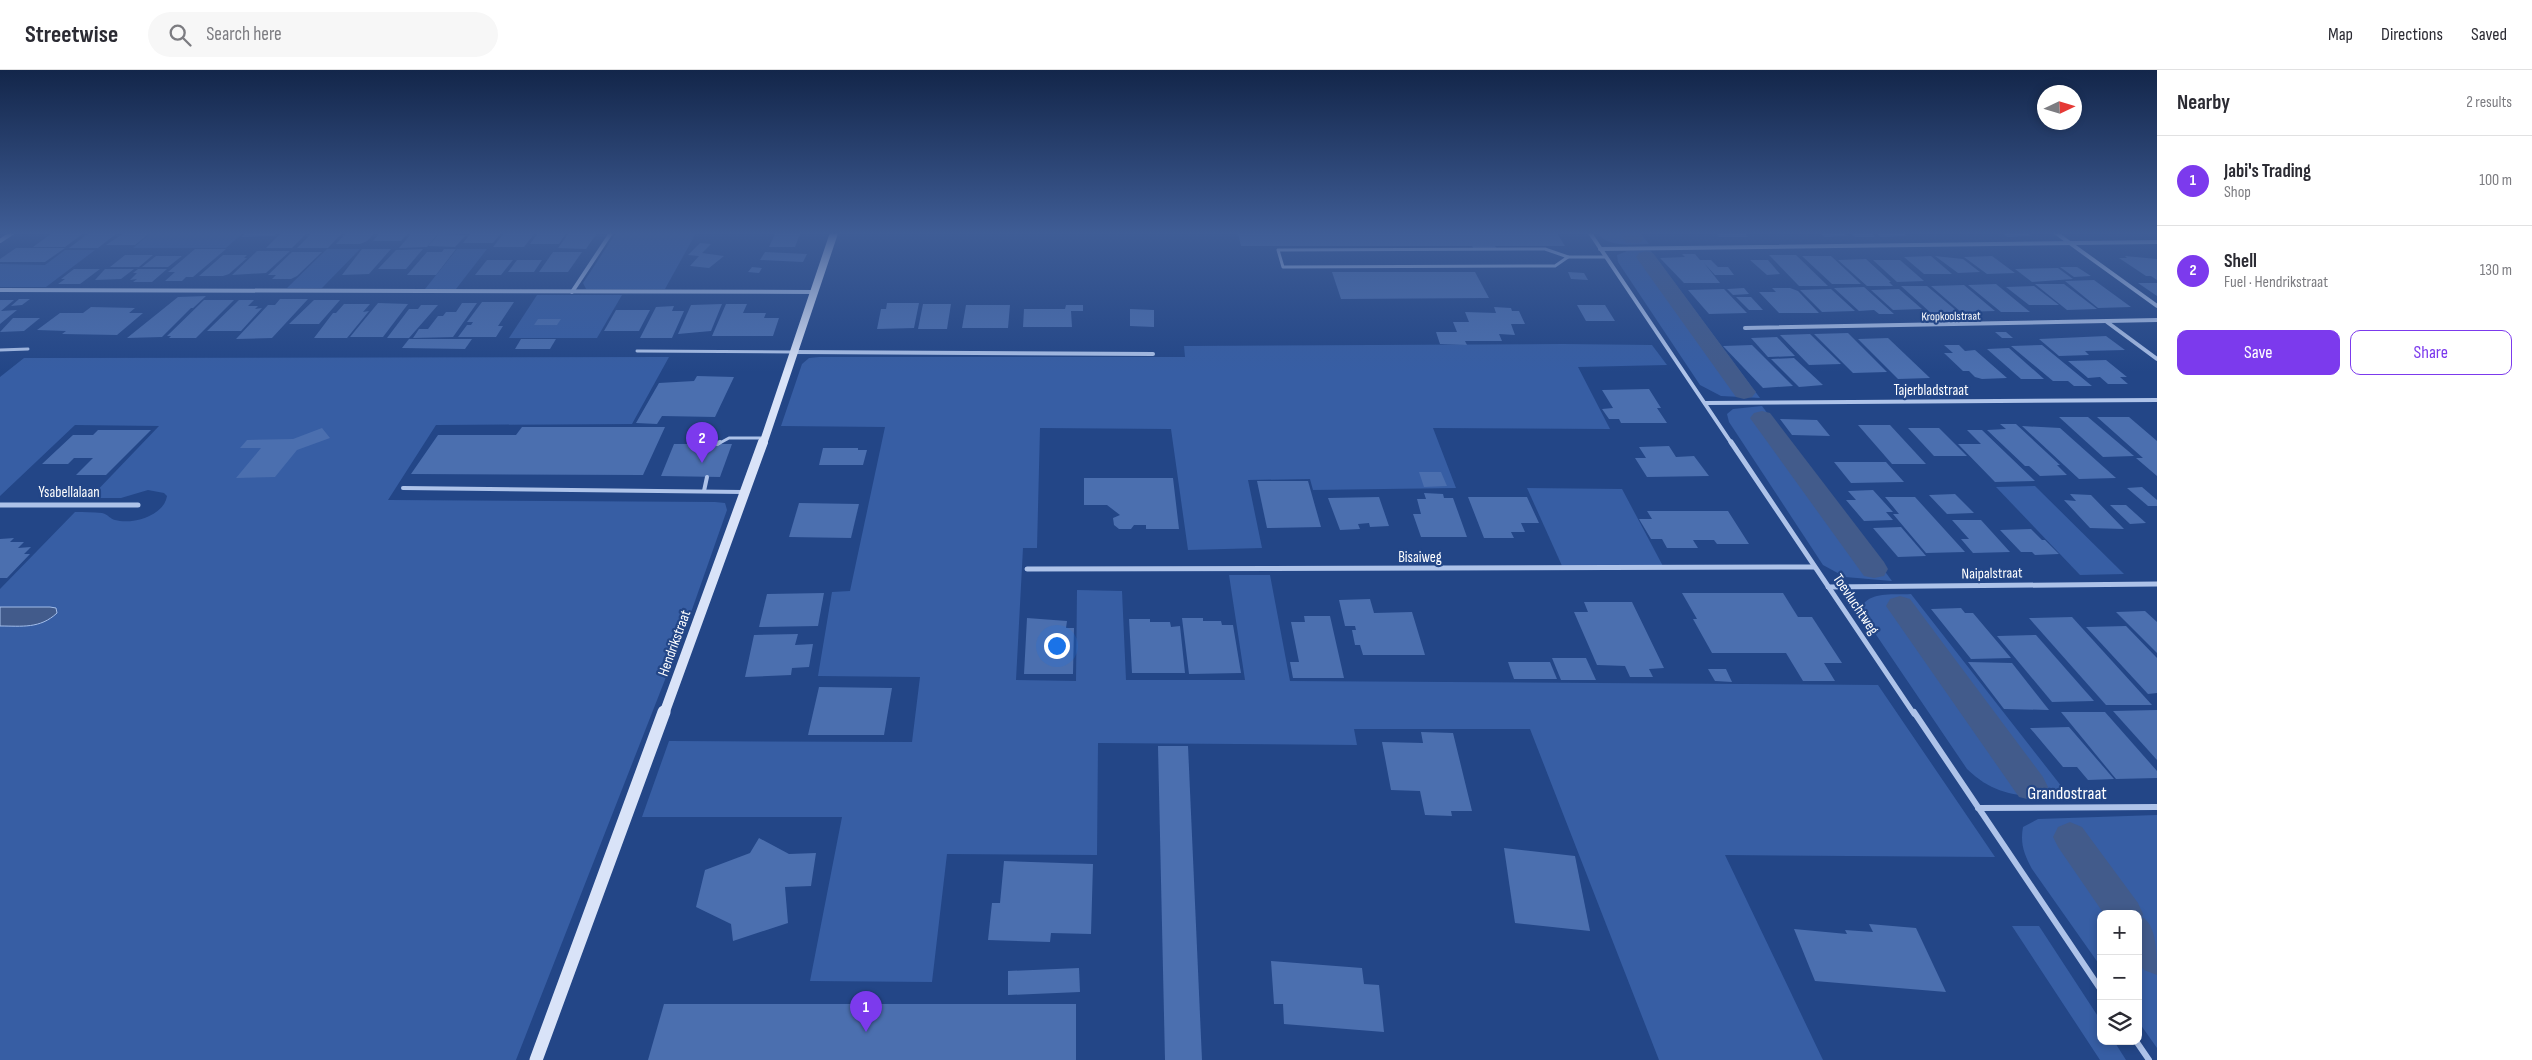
<!DOCTYPE html>
<meta charset="utf-8">
<style>
body{margin:0;font-family:"Sofia Sans Condensed",sans-serif;background:#f7f7f7;color:#2b2b33}
.controls{position:absolute;right:15px;bottom:15px;display:grid;overflow:hidden;border-radius:10px;box-shadow:0 2px 8px #0003}
.controls button{width:45px;height:45px;display:grid;place-items:center;padding:0;border:0;border-bottom:1px solid #e1e1e2;background:#fff;color:#2b2b33;font:25px sans-serif}
.compass{position:absolute;left:2037px;top:15px;width:45px;height:45px;border-radius:50%;background:#fff;box-shadow:0 2px 8px #0003;rotate:86deg}
.you{position:absolute;left:1056px;top:575px;width:18px;height:18px;margin:-12px;border:4px solid #fff;border-radius:50%;background:#1a73e8;box-shadow:0 0 0 8px #1a73e833}
.badge{display:grid;place-items:center;width:32px;height:32px;border-radius:50%;background:#7c3aed;color:#fff;font-size:16px;font-weight:700}
.pin{position:absolute;translate:-50% -41px;filter:drop-shadow(0 1px 2px #0008)}
.pin::after{content:'';position:absolute;top:26px;width:18px;height:15px;background:inherit;clip-path:polygon(0 0,100% 0,50% 100%)}
.list{margin:0;padding:0;list-style:none}
h2{display:flex;justify-content:space-between;align-items:center;height:65px;margin:0;padding:0 20px;font-size:21px}
h2 small{font-size:16px;font-weight:400;color:#7c7c81}
.list li{display:grid;grid-template-columns:32px 1fr auto;gap:15px;align-items:center;box-sizing:border-box;height:90px;padding:0 20px;border-top:1px solid #e1e1e2}
.list b{display:block;font-size:19px;white-space:nowrap}
.list p{margin:0;font-size:16px;white-space:nowrap;color:#7c7c81}
.list em{font-size:16px;font-style:normal;color:#7c7c81}
.actions{display:flex;gap:10px;padding:15px 20px}
.actions a{flex:1;padding:11px 0;border:1px solid #7c3aed;border-radius:10px;text-align:center;font-size:18px;color:#7c3aed}
.actions .main{background:#7c3aed;color:#fff}
.icon{flex:none;width:28px;height:28px;fill:none;stroke:currentColor;stroke-width:2;stroke-linecap:round;stroke-linejoin:round}
.map{position:relative;flex:none;width:2157px;height:990px;overflow:hidden}
header{display:flex;align-items:center;gap:30px;box-sizing:border-box;height:70px;padding:0 25px;background:#fff;border-bottom:1px solid #e1e1e2}
header strong{font-size:24px}
nav{display:flex;gap:28px;margin-inline-start:auto;font-size:18px}
.search{width:350px;height:45px;background:#f7f7f7;display:flex;align-items:center;gap:12px;box-sizing:border-box;padding:0 18px;border-radius:28px;color:#7c7c81;font-size:19px}
main{display:flex}
aside{flex:1;background:#fff}
.map>svg:first-child{display:block}
</style>
<header>
<strong>Streetwise</strong>
<div class="search"><svg class="icon" aria-label="search" viewBox="0 0 24 24"><circle cx="10" cy="10" r="6"/><path d="M15 15l6 6"/></svg>Search here</div>
<nav><a>Map</a><a>Directions</a><a>Saved</a></nav>
</header>
<main>
<div class="map">
<svg width="2157" height="990" viewBox="0 0 2157 990">
<rect width="100%" height="100%" fill="#234687"/>
<g fill="#375ea4">
<path d="M151,163H243L226,178H133Z"/>
<path d="M616,163H696L665,219H586L583,213Z"/>
<path d="M1597,163H1640L1649,174C1632,174 1609,178 1597,163Z"/>
<path d="M327,179H360L322,218H287Z"/>
<path d="M457,179H487L456,219H425Z"/>
<path d="M65,180H95L46,217H0V194L45,195Z"/>
<path d="M1627,181H1651L1760,328L1721,326L1700,315L1618,192L1617,185Z"/>
<path d="M537,225H622L597,268H509Z"/>
<path d="M1563,274L1652,275L1667,295L1578,297L1610,359L1433,358L1456,418L1313,420L1310,409L1248,410L1262,478L1188,480L1171,359L1040,358L1037,478H1023L1016,610L1076,611L1077,520L1122,521L1126,610H1245L1229,505H1270L1290,611L1878,615L1995,787L1725,785L1823,990H1659L1530,659H1354L1357,675L1098,673L1097,785L947,784L932,912L810,911L842,747H642L669,671L912,672L920,607L818,606L832,522L850,521L885,357L781,356L802,294L809,288L819,287H1185L1184,276Z"/>
<path d="M669,287L632,354L436,355L388,430L715,432L725,433L727,440L688,551L516,990H0V519L75,442C84,442 93,442 102,443C109,445 110,449 115,450C132,455 164,446 167,426L164,423L148,420L121,428H90L159,356L75,355L0,426V307L24,288Z"/>
<path d="M1762,336L1892,511L1845,507L1823,495L1729,352L1727,344L1733,339Z"/>
<path d="M2035,416L2124,504L2080,505L1996,417Z"/>
<path d="M1527,418L1622,419L1664,498H1563Z"/>
<path d="M1911,524L2069,726C2028,726 1999,730 1967,699L1860,541C1866,520 1894,525 1911,524Z"/>
<path d="M2157,745V978L2138,951V844H2101V897L2032,799C2024,784 2020,774 2023,757L2038,749Z"/>
<path d="M2012,856H2039L2101,951V971H2114L2126,990H2100Z"/>
</g>
<path fill="#425b8b" stroke="#a2bdea" d="M0,537H50L56,538L57,543C40,559 22,556 0,556Z"/>
<g fill="none" stroke-linecap="round" stroke-linejoin="round">
<g fill="#425b8b" fill-rule="evenodd">
<path d="M1620,163H1639L1643,169L1640,173H1626Z"/>
<path d="M1646,181L1653,183L1752,317L1756,322L1752,327L1744,329L1736,327L1636,187L1639,183Z"/>
<path d="M1762,341L1770,343L1884,492L1888,499L1884,506L1874,508L1864,506L1750,348L1754,343Z"/>
<path d="M1900,526L1910,529L2043,707L2048,717L2043,727L2031,730L2019,727L1886,536L1890,529Z"/>
<path d="M2070,752L2082,757L2138,833L2143,844L2142,847C2157,855 2157,885 2157,905L2144,900L2138,893V844H2104L2058,777L2053,767L2058,757Z"/>
</g>
</g>
<g fill="#4b6faf">
<path d="M52,163L62,164L84,163L65,177H33Z"/>
<path d="M89,163H117L98,178H69Z"/>
<path d="M124,163H150L135,175H106Z"/>
<path d="M245,163H276L273,166L242,167Z"/>
<path d="M281,163H307L292,178H266Z"/>
<path d="M312,163H342L328,178H297Z"/>
<path d="M346,163H375L367,171L360,174H336Z"/>
<path d="M380,163H408L401,171H373Z"/>
<path d="M412,163H439L427,177L399,178Z"/>
<path d="M471,163H501L493,173H463Z"/>
<path d="M504,163H535L524,177H493Z"/>
<path d="M538,163H566L559,174H530Z"/>
<path d="M569,163H597L586,179L558,178Z"/>
<path d="M1238,163H1557L1565,176H1495L1497,179H1474L1472,176H1241Z"/>
<path d="M1716,163H1745L1748,167H1719Z"/>
<path d="M1820,163H1843L1846,166L1824,167Z"/>
<path d="M1851,163H1871L1875,167H1855Z"/>
<path d="M1876,163H1903L1907,166L1880,167Z"/>
<path d="M2003,163H2028L2031,166L2007,167Z"/>
<path d="M439,164L466,165L455,177L428,176Z"/>
<path d="M775,164H800L795,177H769Z"/>
<path d="M700,173L711,174L702,183L724,186L709,198L690,196L699,186L688,185Z"/>
<path d="M16,178H65L45,192H0V189Z"/>
<path d="M195,179H226L193,207H186L182,211H165L175,202H168Z"/>
<path d="M362,179H391L369,204L342,205Z"/>
<path d="M423,179L406,199H378L396,180Z"/>
<path d="M444,179H456L436,205H407L427,182H442Z"/>
<path d="M257,181H290L266,203L232,205Z"/>
<path d="M292,182H322L297,206L291,209H272L276,205H268Z"/>
<path d="M553,182H582L568,202H539Z"/>
<path d="M765,182L807,184L803,192L760,190Z"/>
<path d="M1682,184H1695L1700,190H1711L1718,197H1728L1734,205H1715L1704,193L1720,213H1684L1660,188L1685,187Z"/>
<path d="M125,185H153L139,197H110Z"/>
<path d="M223,185H247L244,188H247L229,204L223,206H199Z"/>
<path d="M1769,185H1796L1828,216H1799Z"/>
<path d="M156,186H182L168,197H142Z"/>
<path d="M1802,186H1831L1861,214H1832Z"/>
<path d="M1931,186L1952,204H1924L1904,187Z"/>
<path d="M1935,186L1963,189L1980,202L1958,203Z"/>
<path d="M1992,186L2015,203L1987,204L1964,187Z"/>
<path d="M2125,186L2157,189V210L2151,206H2146L2119,188H2127Z"/>
<path d="M1866,189L1891,212H1889L1893,216H1867L1838,190Z"/>
<path d="M487,190H513L501,205H475Z"/>
<path d="M517,190H542L534,202H508Z"/>
<path d="M1750,190H1768L1780,204L1767,205Z"/>
<path d="M1873,190H1900L1924,211L1897,212Z"/>
<path d="M752,197L762,198L759,203L748,202Z"/>
<path d="M2060,197H2077L2091,206L2074,207Z"/>
<path d="M2058,198L2073,209L2032,212L2015,199Z"/>
<path d="M74,199H100L80,214H58L65,209H61Z"/>
<path d="M105,199H134L121,209L95,210Z"/>
<path d="M138,199H167L152,212H133L137,209L130,210L137,203H133Z"/>
<path d="M1332,202H1475L1489,228L1341,229Z"/>
<path d="M1568,202L1584,203L1588,210L1571,209Z"/>
<path d="M2094,210L2131,237L2098,238L2065,211Z"/>
<path d="M2138,213H2157V226Z"/>
<path d="M1996,214L2030,242H2001L1968,215Z"/>
<path d="M2035,214H2064L2097,239L2067,240Z"/>
<path d="M1964,215L1995,241L1961,242L1931,216Z"/>
<path d="M1901,216H1927L1958,242L1931,243Z"/>
<path d="M2034,216L2059,235H2029L2006,217Z"/>
<path d="M1864,217L1894,244H1879L1874,240L1859,241L1834,218Z"/>
<path d="M1744,218L1749,224L1733,225L1727,219Z"/>
<path d="M1772,218H1790L1798,221L1819,243H1779L1759,222H1776Z"/>
<path d="M1724,219L1747,243L1709,244L1688,220Z"/>
<path d="M1831,219L1855,241L1822,242L1800,220Z"/>
<path d="M1899,219L1922,239L1893,240L1871,220Z"/>
<path d="M206,226L193,238H191L162,267L127,268L178,227Z"/>
<path d="M1736,227H1751L1763,240H1749Z"/>
<path d="M19,229H30L22,235L11,236Z"/>
<path d="M280,229H308L272,268L236,269L268,235H275Z"/>
<path d="M0,230H14L1,241L17,240L0,254Z"/>
<path d="M204,230H234L196,268H169L171,266H167Z"/>
<path d="M239,230H254L248,236H258L255,239L262,238L241,261H207Z"/>
<path d="M314,230H340L319,254H289Z"/>
<path d="M482,232H514L498,256H503L496,267H458L467,255H471L473,252H467Z"/>
<path d="M378,233L408,234L383,267H350Z"/>
<path d="M462,233H477L453,267L413,268L419,259H428L438,246H443L446,242H456Z"/>
<path d="M887,233H919L914,258L877,259L881,239H886Z"/>
<path d="M344,234H370L363,242L369,241L347,268H314L333,243H336Z"/>
<path d="M722,234L711,261L678,264L691,235Z"/>
<path d="M726,234H747L743,243H766L764,248H779L773,266H712Z"/>
<path d="M923,234H951L947,259H918Z"/>
<path d="M421,235H438L409,268H387L409,239H418Z"/>
<path d="M966,235H1010L1008,258H962Z"/>
<path d="M1066,235H1083V241H1071L1072,257H1023L1024,239H1065Z"/>
<path d="M1577,235H1605L1615,251H1586Z"/>
<path d="M674,236L672,241H684L672,268H640L656,237Z"/>
<path d="M91,237L135,238L129,243H143L117,265L62,264L66,261L37,260L60,243H83Z"/>
<path d="M1494,237L1511,238L1512,241H1519L1525,254H1511L1515,265L1499,264L1502,271H1465L1467,275L1440,274L1436,262H1457L1453,252H1469L1465,242L1496,243Z"/>
<path d="M1130,239L1154,240V257L1130,256Z"/>
<path d="M616,240H650L639,261H604Z"/>
<path d="M13,248H40L24,261L0,262Z"/>
<path d="M538,249H561L557,255H534Z"/>
<path d="M1995,262H2006L2013,268H2002Z"/>
<path d="M1848,263L1887,302L1853,303L1814,264Z"/>
<path d="M1810,264L1841,294L1809,295L1780,265Z"/>
<path d="M2106,266L2125,280L2085,281L2089,285L2059,286L2039,269Z"/>
<path d="M1777,267L1795,286L1768,287L1751,268Z"/>
<path d="M1888,268L1930,308L1898,309L1858,269Z"/>
<path d="M409,269H472L465,279L402,278Z"/>
<path d="M521,269H556L550,279H515Z"/>
<path d="M1752,275L1793,316L1763,318L1723,276Z"/>
<path d="M1944,275H1959L1965,281L1975,280L2007,308L1982,309L1975,307L1969,301H1963L1944,283H1953Z"/>
<path d="M2042,275L2092,316H2074L2068,311H2053L2011,276Z"/>
<path d="M2009,278L2044,309H2021L1987,279Z"/>
<path d="M1794,288L1823,315L1799,317L1771,289Z"/>
<path d="M2106,290L2127,307H2120L2128,314H2108L2100,307L2088,308L2068,291Z"/>
<path d="M697,306L734,307L715,347L662,346L657,354L636,353L659,313L694,311Z"/>
<path d="M1649,319L1661,338H1657L1667,353H1621L1619,349H1609L1602,339L1613,338L1602,320Z"/>
<path d="M2059,347H2088L2134,386L2103,387Z"/>
<path d="M2097,347H2129L2157,371V406L2136,388H2143Z"/>
<path d="M1780,349L1817,350L1830,366L1792,365Z"/>
<path d="M2000,354H2016L2060,395H2057L2067,405L2040,406L2029,396H2025L1987,360L2006,359Z"/>
<path d="M1858,355H1890L1926,394H1892Z"/>
<path d="M2022,356L2060,358L2116,408L2079,409Z"/>
<path d="M522,357H665L643,405L411,404L438,365H516Z"/>
<path d="M322,358L330,368L297,380L275,407L236,408L261,378H240L247,370L293,369Z"/>
<path d="M1908,358H1939L1967,386H1934Z"/>
<path d="M98,360H151L106,405H76L93,388H74L68,394H42L73,365H93Z"/>
<path d="M1967,360H1982L2035,411L1995,412L1958,374H1981Z"/>
<path d="M674,374H732L720,407L661,406Z"/>
<path d="M1669,376L1676,387L1694,386L1709,406L1647,407L1635,388H1646L1639,377Z"/>
<path d="M823,378H858V380H867L863,395H819Z"/>
<path d="M1834,392H1886L1904,412L1851,413Z"/>
<path d="M1419,402H1441L1447,416L1424,417Z"/>
<path d="M1084,408H1173L1179,459H1146V455H1134L1131,459H1119L1114,455L1113,448L1120,445L1107,435H1084Z"/>
<path d="M1257,411H1308L1321,457L1267,458Z"/>
<path d="M2142,417L2157,430V436H2148L2127,418Z"/>
<path d="M1873,420L1893,442H1886L1893,450L1864,451L1846,430H1856L1848,421Z"/>
<path d="M1424,423L1443,424L1444,428H1453L1467,467H1421L1413,444H1421L1417,429H1426Z"/>
<path d="M1955,424L1974,443L1947,444L1929,425Z"/>
<path d="M2070,424L2091,425L2124,459L2090,458L2064,430L2076,431Z"/>
<path d="M1379,427L1389,456L1370,457L1369,453L1358,454L1360,459L1340,460L1328,428Z"/>
<path d="M1468,427H1527L1539,453H1521L1525,462H1511L1514,468H1484Z"/>
<path d="M1885,427H1915L1965,482L1926,483L1893,444H1899Z"/>
<path d="M799,433L859,434L851,468L789,467Z"/>
<path d="M2110,435H2126L2146,453L2130,454Z"/>
<path d="M1647,441H1728L1749,474H1717L1714,470H1693L1698,478H1667L1662,469H1651L1639,449H1652Z"/>
<path d="M1952,450H1981L2010,482L1973,483L1961,469H1969Z"/>
<path d="M1901,457L1926,486L1898,487L1873,458Z"/>
<path d="M2031,459L2042,470H2045L2059,484L2035,485L2032,482H2021L2000,460Z"/>
<path d="M14,468L10,472H24L18,478L31,477L24,484H30L7,508H0V469Z"/>
<path d="M824,523L818,556L759,557L767,524Z"/>
<path d="M1682,523H1783L1798,547H1812L1842,593H1824L1835,611H1803L1786,583H1712L1693,549H1697Z"/>
<path d="M1370,529L1374,543L1412,542L1425,585H1363L1360,575H1355L1352,560H1356L1355,556H1345L1339,530Z"/>
<path d="M1584,532H1632L1664,598L1649,599L1653,607H1630L1625,596L1597,595L1574,542H1588Z"/>
<path d="M1961,538L1965,543H1973L2011,588L1971,589L1931,539Z"/>
<path d="M2145,541L2157,552V583L2116,542Z"/>
<path d="M1304,546H1330L1344,608H1293L1290,592H1299L1291,552H1305Z"/>
<path d="M2072,547L2152,635H2106L2029,548Z"/>
<path d="M1027,548L1067,551L1066,558H1074L1073,604H1024Z"/>
<path d="M1182,548H1203V551H1221L1222,555H1233L1241,603L1189,604Z"/>
<path d="M1129,549H1150V552H1170L1171,557L1180,556L1185,603H1132Z"/>
<path d="M2126,556L2157,588V623L2148,624L2086,557Z"/>
<path d="M798,564L795,575L813,574L809,597L792,598L791,605L745,607L754,565Z"/>
<path d="M2036,565L2094,631L2052,632L1997,566Z"/>
<path d="M1552,588H1586L1596,610H1561Z"/>
<path d="M1508,592H1550L1557,609H1514Z"/>
<path d="M1968,592L2012,593L2049,640L2004,639Z"/>
<path d="M1708,599H1726L1732,612L1715,611Z"/>
<path d="M819,617L892,618L884,665H808Z"/>
<path d="M2157,640V690L2113,641Z"/>
<path d="M2061,642H2105L2157,701V708L2116,709Z"/>
<path d="M2069,657L2114,709L2088,710L2077,697H2063L2030,658Z"/>
<path d="M1421,662L1453,663L1472,741H1451L1452,746L1425,745L1420,721L1391,720L1382,672L1423,673Z"/>
<path d="M1158,676H1188L1202,990H1165Z"/>
<path d="M759,768L789,784L816,783L811,816L785,817L788,853L733,871L731,854L696,837L705,800L750,783Z"/>
<path d="M1504,778L1575,786L1590,861L1515,853Z"/>
<path d="M1004,791L1093,794L1091,864L1051,863L1050,872L988,870L992,833H1000Z"/>
<path d="M1869,854L1916,858L1946,922L1815,911L1794,859L1847,864L1845,860L1873,862Z"/>
<path d="M1271,891L1362,898L1364,914L1379,915L1384,962L1284,954L1283,934H1274Z"/>
<path d="M1079,898L1080,922L1008,925V901Z"/>
<path d="M664,934H1076V990H648Z"/>
</g>
<g fill="none" stroke-linecap="round" stroke-linejoin="round">
<g stroke="#aec3e9" stroke-width="3">
<path d="M1545,179L1568,187L1555,196L1283,197L1278,180Z"/>
<path d="M1568,187H1606"/>
<path d="M0,280L28,279"/>
<path d="M637,281L793,282"/>
<path d="M718,374L729,368H765"/>
</g>
<g stroke="#aec3e9" stroke-width="4">
<path d="M717,374L720,372"/>
<path d="M403,418L743,422"/>
<path d="M704,421L707,407"/>
</g>
<g stroke="#aec3e9" stroke-width="4">
<path d="M1590,163L1732,374"/>
<path d="M2056,163L2157,236"/>
<path d="M0,171L12,163"/>
<path d="M1600,179L2157,172"/>
<path d="M0,220L815,222"/>
<path d="M572,222L611,163"/>
<path d="M2107,252L2157,289"/>
<path d="M1745,258L2157,250"/>
<path d="M795,282L1153,284"/>
<path d="M1705,333L2157,330"/>
</g>
<g stroke="#aec3e9" stroke-width="5">
<path d="M1731,372L1914,644"/>
<path d="M0,435H138"/>
<path d="M1027,499L1814,497"/>
<path d="M1828,517L2157,514"/>
</g>
<g stroke="#aec3e9" stroke-width="6">
<path d="M1914,642L2101,920"/>
<path d="M1978,738L2157,737"/>
<path d="M2136,971L2149,990"/>
</g>
<path stroke="#d9e3f8" stroke-width="8" d="M763,374L834,163"/>
<path stroke="#d9e3f8" stroke-width="10" d="M664,644L763,372"/>
<path stroke="#d9e3f8" stroke-width="13" d="M536,990L664,642"/>
</g>
<linearGradient id="sky" x2="0" y2="1"><stop stop-color="#13264a"/><stop offset="0.54" stop-color="#3f5d96"/><stop offset="1" stop-color="#3f5d96" stop-opacity="0"/></linearGradient>
<rect width="2157" height="302" fill="url(#sky)"/>
<g text-anchor="middle" stroke-width="4.5" stroke-linejoin="round" paint-order="stroke">
<g font-size="12" fill="#fff" stroke="#234687">
<text transform="translate(1951 246) rotate(-1)" y="4">Kropkoolstraat</text>
</g>
<g font-size="15" fill="#fff" stroke="#234687">
<text x="1931" y="325">Tajerbladstraat</text>
<text x="69" y="427">Ysabellalaan</text>
<text x="1420" y="492">Bisaiweg</text>
<text transform="translate(1992 503) rotate(-1)" y="5">Naipalstraat</text>
<text transform="translate(1856 534) rotate(56)" y="5">Toevluchtweg</text>
<text transform="translate(674 573) rotate(-70)" y="5">Hendrikstraat</text>
</g>
<g font-size="18" fill="#fff" stroke="#234687">
<text x="2067" y="729">Grandostraat</text>
</g>
</g>
</svg>
<div class="controls">
<button>+</button>
<button>−</button>
<button><svg class="icon" aria-label="layers" viewBox="0 0 24 24"><path d="M12 4l9 5-9 5-9-5zM3 14l9 5 9-5"/></svg></button>
</div>
<svg class="compass" viewBox="-18 -18 36 36"><path d="M0-13l5 13h-10z" fill="#e53935"/><path d="M0 13l5-13h-10z" fill="#7c7c81"/></svg>
<div class="you"></div>
<div class="pin badge" style="left:866px;top:962px">1</div>
<div class="pin badge" style="left:702px;top:393px">2</div>
</div>
<aside>
<h2>Nearby<small>2 results</small></h2>
<ul class="list">
<li><span class="badge">1</span><div><b>Jabi's Trading</b><p>Shop</p></div><em>100 m</em></li>
<li><span class="badge">2</span><div><b>Shell</b><p>Fuel · Hendrikstraat</p></div><em>130 m</em></li>
</ul>
<div class="actions"><a class="main">Save</a><a>Share</a></div>
</aside>
</main>
